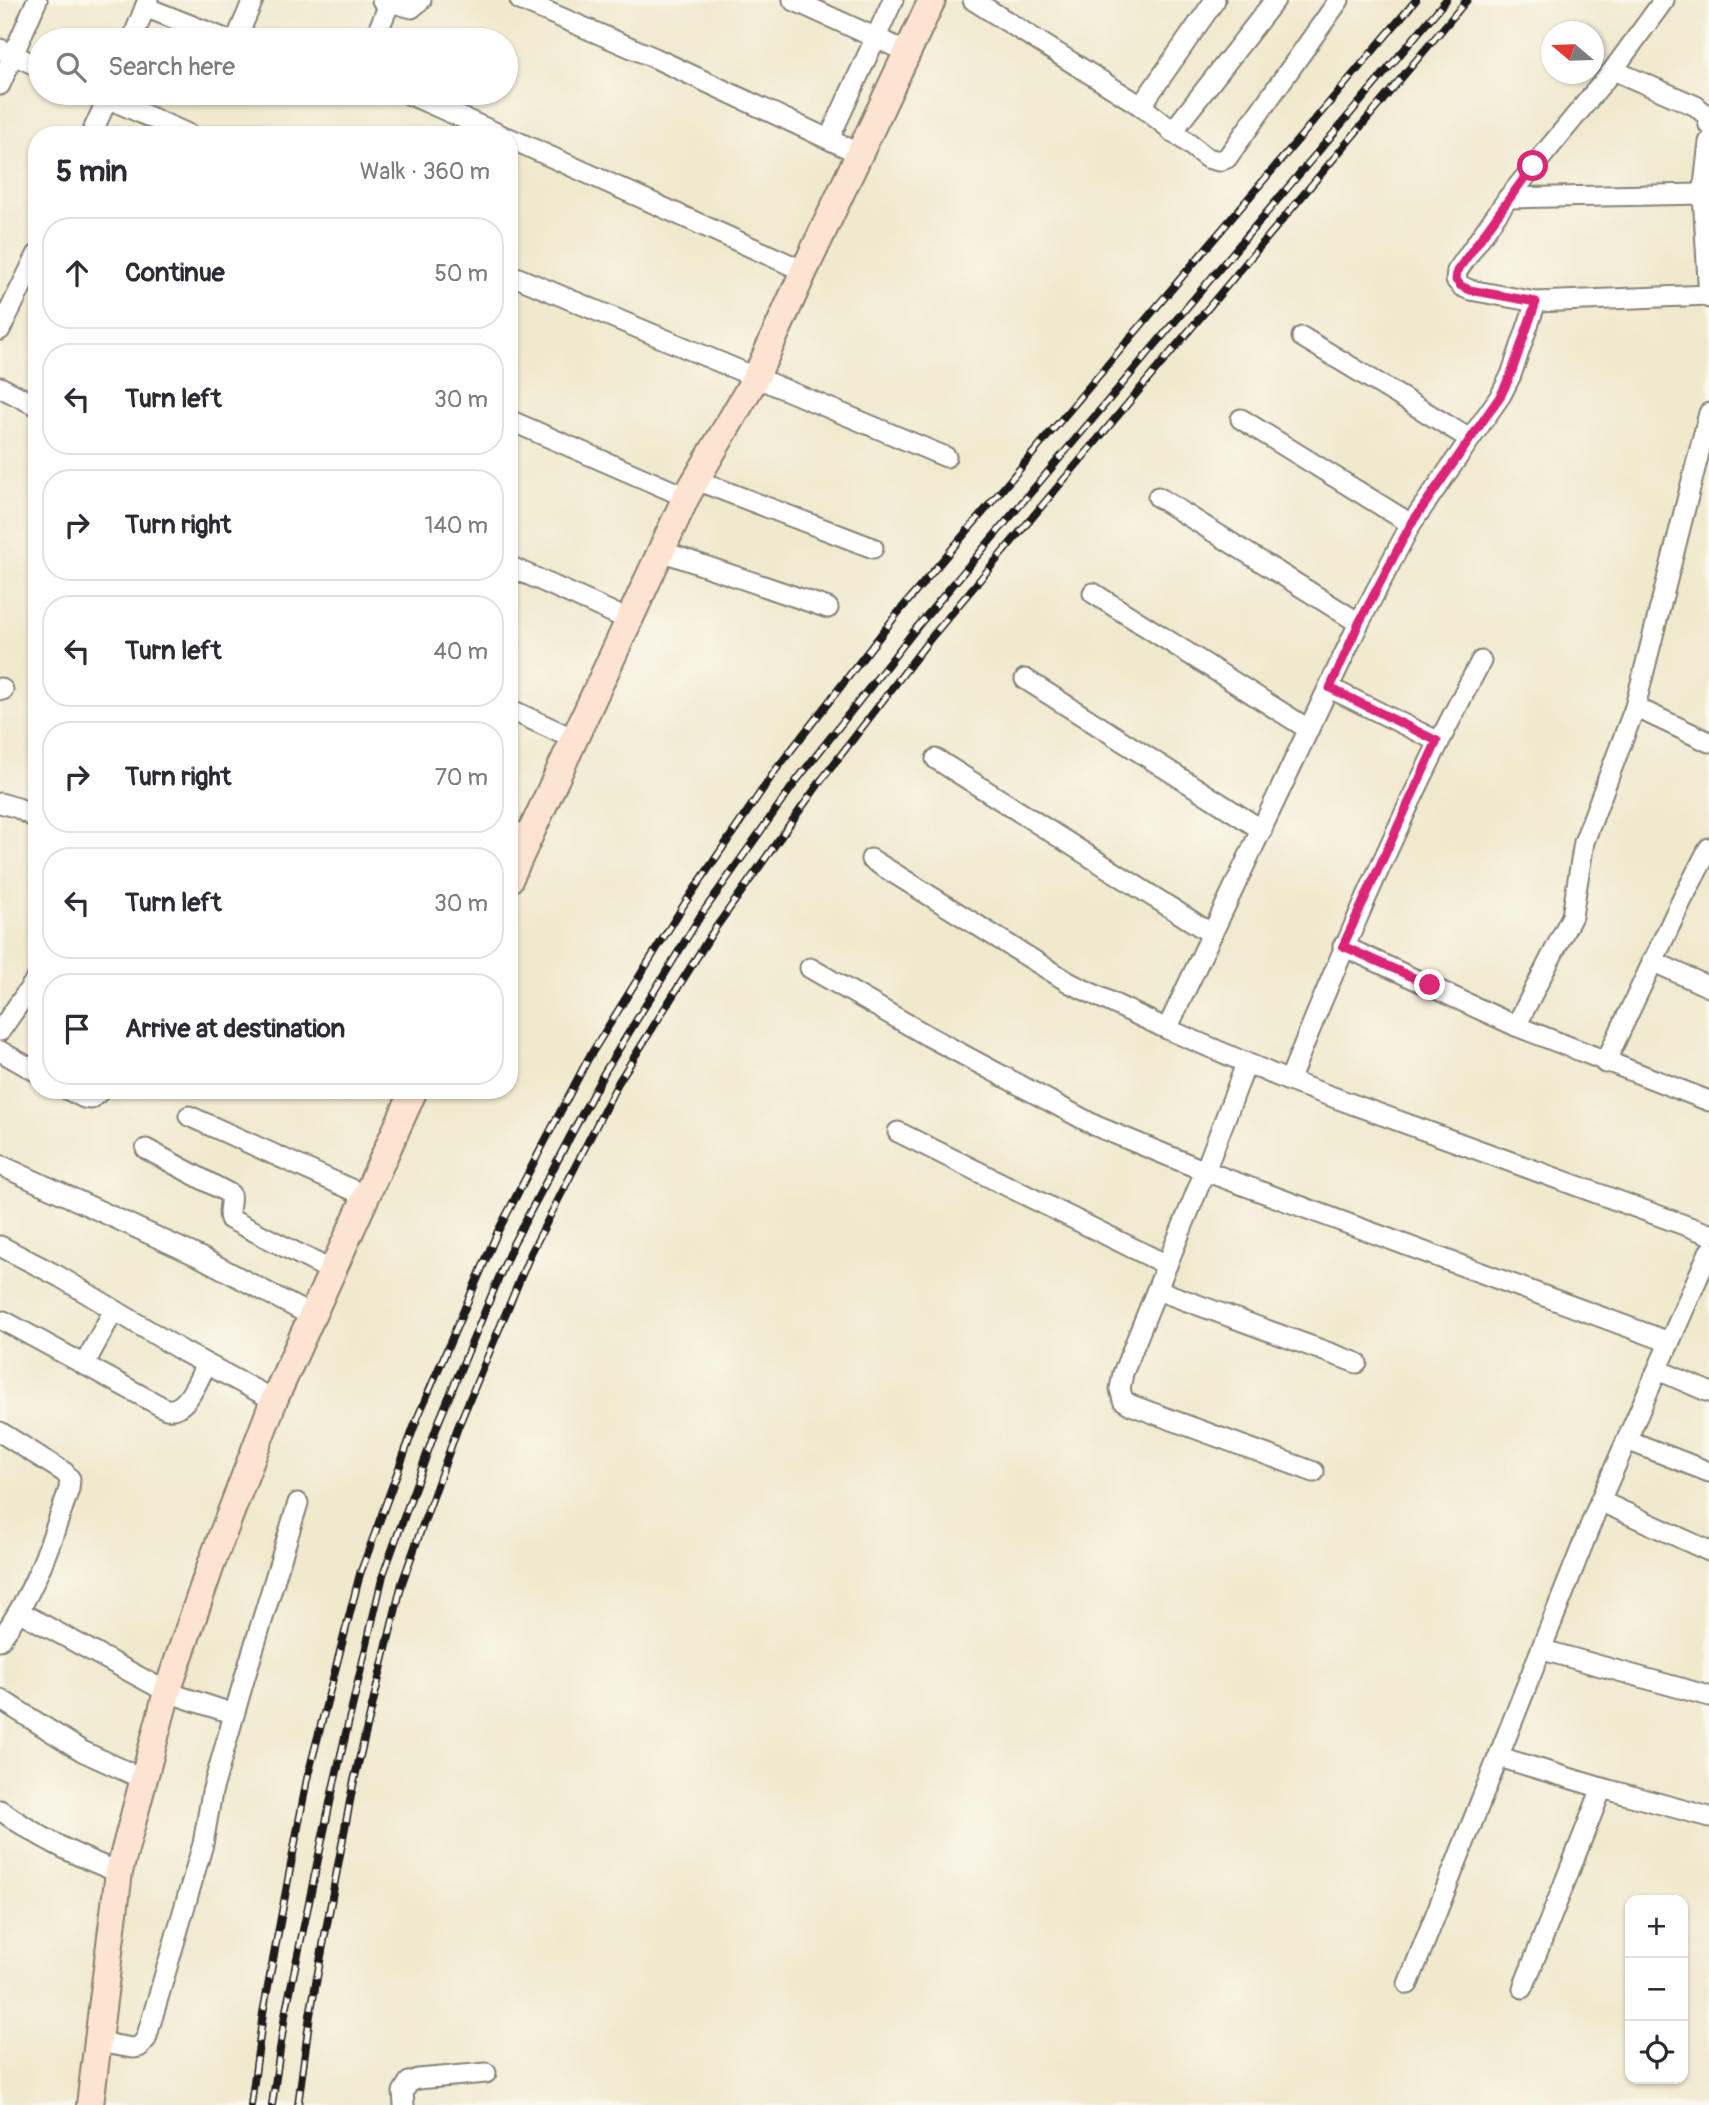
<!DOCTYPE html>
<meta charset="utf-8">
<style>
body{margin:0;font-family:Pangolin,sans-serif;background:#f7f7f7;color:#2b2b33}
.controls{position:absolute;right:21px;bottom:21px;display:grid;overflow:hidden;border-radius:14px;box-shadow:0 2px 5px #0004}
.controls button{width:63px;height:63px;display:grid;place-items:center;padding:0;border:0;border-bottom:2px solid #e1e1e2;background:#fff;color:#2b2b33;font:35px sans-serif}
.compass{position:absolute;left:1541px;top:21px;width:63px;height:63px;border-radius:50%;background:#fff;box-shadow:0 2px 5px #0004;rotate:289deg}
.stop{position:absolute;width:21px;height:21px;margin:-16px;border:5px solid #db2777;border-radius:50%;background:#fff}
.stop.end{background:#db2777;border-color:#fff;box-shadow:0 2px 7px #0008}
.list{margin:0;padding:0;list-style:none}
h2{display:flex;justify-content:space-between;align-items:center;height:91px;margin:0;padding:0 28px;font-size:30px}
h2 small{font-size:23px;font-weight:400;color:#7c7c81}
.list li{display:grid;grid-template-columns:46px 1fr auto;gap:21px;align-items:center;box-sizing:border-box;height:112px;margin:0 14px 14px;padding:0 14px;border:2px solid #e1e1e2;border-radius:28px}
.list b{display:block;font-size:26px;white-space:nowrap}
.list em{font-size:23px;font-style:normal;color:#7c7c81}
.icon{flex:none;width:38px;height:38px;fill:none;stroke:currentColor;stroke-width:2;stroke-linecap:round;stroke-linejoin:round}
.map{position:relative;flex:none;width:1709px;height:2105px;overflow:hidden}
.search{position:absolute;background:#fff;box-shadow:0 2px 5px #0004;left:28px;top:28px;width:490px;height:77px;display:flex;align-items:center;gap:18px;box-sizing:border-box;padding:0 24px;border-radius:38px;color:#7c7c81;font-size:26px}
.panel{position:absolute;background:#fff;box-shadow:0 2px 5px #0004;left:28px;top:126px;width:490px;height:973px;border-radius:28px}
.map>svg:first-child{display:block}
</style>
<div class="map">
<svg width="1709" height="2105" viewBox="0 0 1709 2105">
<rect width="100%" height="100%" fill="#fbf7ec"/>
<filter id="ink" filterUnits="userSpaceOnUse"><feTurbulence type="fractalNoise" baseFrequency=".0143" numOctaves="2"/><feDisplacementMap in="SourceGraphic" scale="14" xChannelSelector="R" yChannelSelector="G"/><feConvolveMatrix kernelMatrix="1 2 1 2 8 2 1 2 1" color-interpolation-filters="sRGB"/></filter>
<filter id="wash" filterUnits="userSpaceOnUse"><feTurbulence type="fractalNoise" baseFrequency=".00686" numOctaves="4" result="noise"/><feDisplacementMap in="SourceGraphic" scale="28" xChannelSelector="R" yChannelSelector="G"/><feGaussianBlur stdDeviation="1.57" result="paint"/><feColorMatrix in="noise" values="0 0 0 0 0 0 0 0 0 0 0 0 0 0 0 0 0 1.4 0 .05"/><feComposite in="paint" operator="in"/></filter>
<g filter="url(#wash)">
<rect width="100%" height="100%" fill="#f0e9ce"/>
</g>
<g filter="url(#ink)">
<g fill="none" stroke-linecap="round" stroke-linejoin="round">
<defs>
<g id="street">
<path d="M382,0L412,8L421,0"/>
<path d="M520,0L655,58L860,154"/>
<path d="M793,0L907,52"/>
<path d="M973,0L1141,106L1207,158L1219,161L1227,158L1339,0"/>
<path d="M1664,0L1613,70L1508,198L1457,271L1456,280L1461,286L1470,290L1536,302L1709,295"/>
<path d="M145,7L228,40"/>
<path d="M132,40L148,0"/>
<path d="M236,40L253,0"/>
<path d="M374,40L391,0"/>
<path d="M0,49L40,67"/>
<path d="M1613,70L1696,106L1707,116L1709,125"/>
<path d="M0,85L37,0"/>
<path d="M96,93L190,135"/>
<path d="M406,93L501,135"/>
<path d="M1141,106L1215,0"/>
<path d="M1172,132L1275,0"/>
<path d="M91,135L110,93"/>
<path d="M509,138L804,271"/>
<path d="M829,139L893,0"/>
<path d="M1709,142L1703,194L1709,298"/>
<path d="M1508,198L1703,194"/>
<path d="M509,274L946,457"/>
<path d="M0,330L37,255"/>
<path d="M1302,337L1470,439"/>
<path d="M0,387L37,406"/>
<path d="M1241,419L1411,524"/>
<path d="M509,420L686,497"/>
<path d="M696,480L873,548"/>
<path d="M1158,497L1359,623"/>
<path d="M661,551L828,608"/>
<path d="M509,566L629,620"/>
<path d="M1093,593L1308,729"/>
<path d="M1025,679L1262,830"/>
<path d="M0,688L3,690"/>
<path d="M1330,688L1437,741"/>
<path d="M1635,707L1709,742"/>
<path d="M509,709L574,739"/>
<path d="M936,759L1212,934"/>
<path d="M0,803L18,808L37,819"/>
<path d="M509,829L529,838"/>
<path d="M871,859L1070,983L1167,1029L1289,1081L1709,1234"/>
<path d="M1343,946L1516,1026L1709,1101"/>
<path d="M1652,961L1709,987"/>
<path d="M810,968L928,1036L1096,1126L1205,1171L1669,1342"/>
<path d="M1516,1026L1572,916L1584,842L1635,707L1709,413"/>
<path d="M1167,1029L1359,623L1411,524L1501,395L1511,375L1536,302"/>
<path d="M0,1031L37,978"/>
<path d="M0,1051L37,1072"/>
<path d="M1605,1063L1681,902L1709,848"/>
<path d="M1246,1064L1205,1171L1123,1373L1120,1389L1123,1400L1131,1405L1314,1472"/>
<path d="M1289,1081C1347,938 1408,797 1481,661"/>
<path d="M68,1090L84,1098L91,1099L101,1090"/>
<path d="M189,1116L366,1196"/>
<path d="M898,1132L1167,1265"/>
<path d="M146,1149L230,1194C232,1203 227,1210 230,1219L332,1271"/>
<path d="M0,1165L202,1258L312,1316"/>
<path d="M0,1246L60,1277L184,1352L274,1400"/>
<path d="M1157,1290L1357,1363"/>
<path d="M4,1321L166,1409C187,1413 198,1380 206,1364"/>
<path d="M84,1365L114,1310"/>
<path d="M1658,1370L1709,1392"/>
<path d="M0,1432L64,1472L70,1479L69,1489C50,1545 35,1592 0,1640"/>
<path d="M1627,1440L1709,1472"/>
<path d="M1600,1501L1709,1551"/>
<path d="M20,1612L167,1692L234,1714"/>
<path d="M1543,1650L1709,1696"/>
<path d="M0,1699L82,1751L143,1779"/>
<path d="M1499,1757L1602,1788L1709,1817"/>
<path d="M0,1810C37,1836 77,1857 119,1872"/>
<path d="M1408,1984L1600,1501L1709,1252"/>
<path d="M1523,1988L1602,1788"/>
<path d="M98,2042L132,2048L139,2047L146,2039L203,1844L212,1792L244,1680L298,1503"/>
<path d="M404,2105L403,2092L409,2082L418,2079L486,2073"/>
</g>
<g id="secondary">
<path d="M509,880L686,497L756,377L804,271L932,0"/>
<path d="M90,2105L119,1872L167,1692L213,1559L274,1400L414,1090"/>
</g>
</defs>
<use href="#street" stroke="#868275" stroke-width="23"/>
<use href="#secondary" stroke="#868275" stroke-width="30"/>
<use href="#street" stroke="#fff" stroke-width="19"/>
<use href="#secondary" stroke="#fde4d0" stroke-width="26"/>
<defs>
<g id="rail">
<path d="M251,2105L263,2013L307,1779L360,1574L417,1419L498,1231L588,1059L685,903L775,771L897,614L1416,0"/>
<path d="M272,2105L285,2015L334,1784L383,1575L439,1421L513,1244L604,1073L701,915L797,780L918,626L1446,0"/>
<path d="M298,2105L310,2015L353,1785L402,1583L458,1427L531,1253L618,1083L714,930L820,782L930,639L1467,0"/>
</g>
</defs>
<use href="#rail" stroke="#1c1c1c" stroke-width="8"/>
<use href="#rail" stroke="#fbf7ec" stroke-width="5" stroke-dasharray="16" stroke-linecap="butt"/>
</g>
</g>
<g fill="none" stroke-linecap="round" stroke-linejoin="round" filter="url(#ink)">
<path stroke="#db2777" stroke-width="9" d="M1430,985L1343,946L1437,741L1330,688L1359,623L1411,524L1501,395L1511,374L1536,302L1470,290L1461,286L1456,280L1457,271L1533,166"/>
</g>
</svg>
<div class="controls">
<button>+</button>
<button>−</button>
<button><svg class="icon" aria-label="locate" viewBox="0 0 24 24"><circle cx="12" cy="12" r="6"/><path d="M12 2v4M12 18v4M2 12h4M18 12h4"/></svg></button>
</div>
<svg class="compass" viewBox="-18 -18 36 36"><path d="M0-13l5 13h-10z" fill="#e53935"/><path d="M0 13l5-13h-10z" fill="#7c7c81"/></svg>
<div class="stop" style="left:1533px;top:166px"></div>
<div class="stop end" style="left:1430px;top:985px"></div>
<div class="search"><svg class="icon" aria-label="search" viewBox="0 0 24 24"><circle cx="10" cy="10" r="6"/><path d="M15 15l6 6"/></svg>Search here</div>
<section class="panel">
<h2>5 min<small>Walk · 360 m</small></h2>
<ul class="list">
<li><svg class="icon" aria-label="ahead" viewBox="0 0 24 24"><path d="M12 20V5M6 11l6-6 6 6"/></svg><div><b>Continue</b></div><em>50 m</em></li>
<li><svg class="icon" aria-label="left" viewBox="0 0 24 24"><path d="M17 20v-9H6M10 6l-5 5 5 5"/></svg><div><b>Turn left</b></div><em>30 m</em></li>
<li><svg class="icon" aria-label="right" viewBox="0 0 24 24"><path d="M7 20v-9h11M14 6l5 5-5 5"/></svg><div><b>Turn right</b></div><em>140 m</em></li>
<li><svg class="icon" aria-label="left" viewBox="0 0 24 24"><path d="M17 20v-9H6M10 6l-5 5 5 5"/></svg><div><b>Turn left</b></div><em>40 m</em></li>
<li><svg class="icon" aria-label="right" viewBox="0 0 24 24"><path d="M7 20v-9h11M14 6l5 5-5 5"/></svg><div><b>Turn right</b></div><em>70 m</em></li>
<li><svg class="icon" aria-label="left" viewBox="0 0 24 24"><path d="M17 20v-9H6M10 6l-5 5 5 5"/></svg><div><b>Turn left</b></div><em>30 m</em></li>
<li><svg class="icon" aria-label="arrive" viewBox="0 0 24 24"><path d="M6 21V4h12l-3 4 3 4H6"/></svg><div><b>Arrive at destination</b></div></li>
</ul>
</section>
</div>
